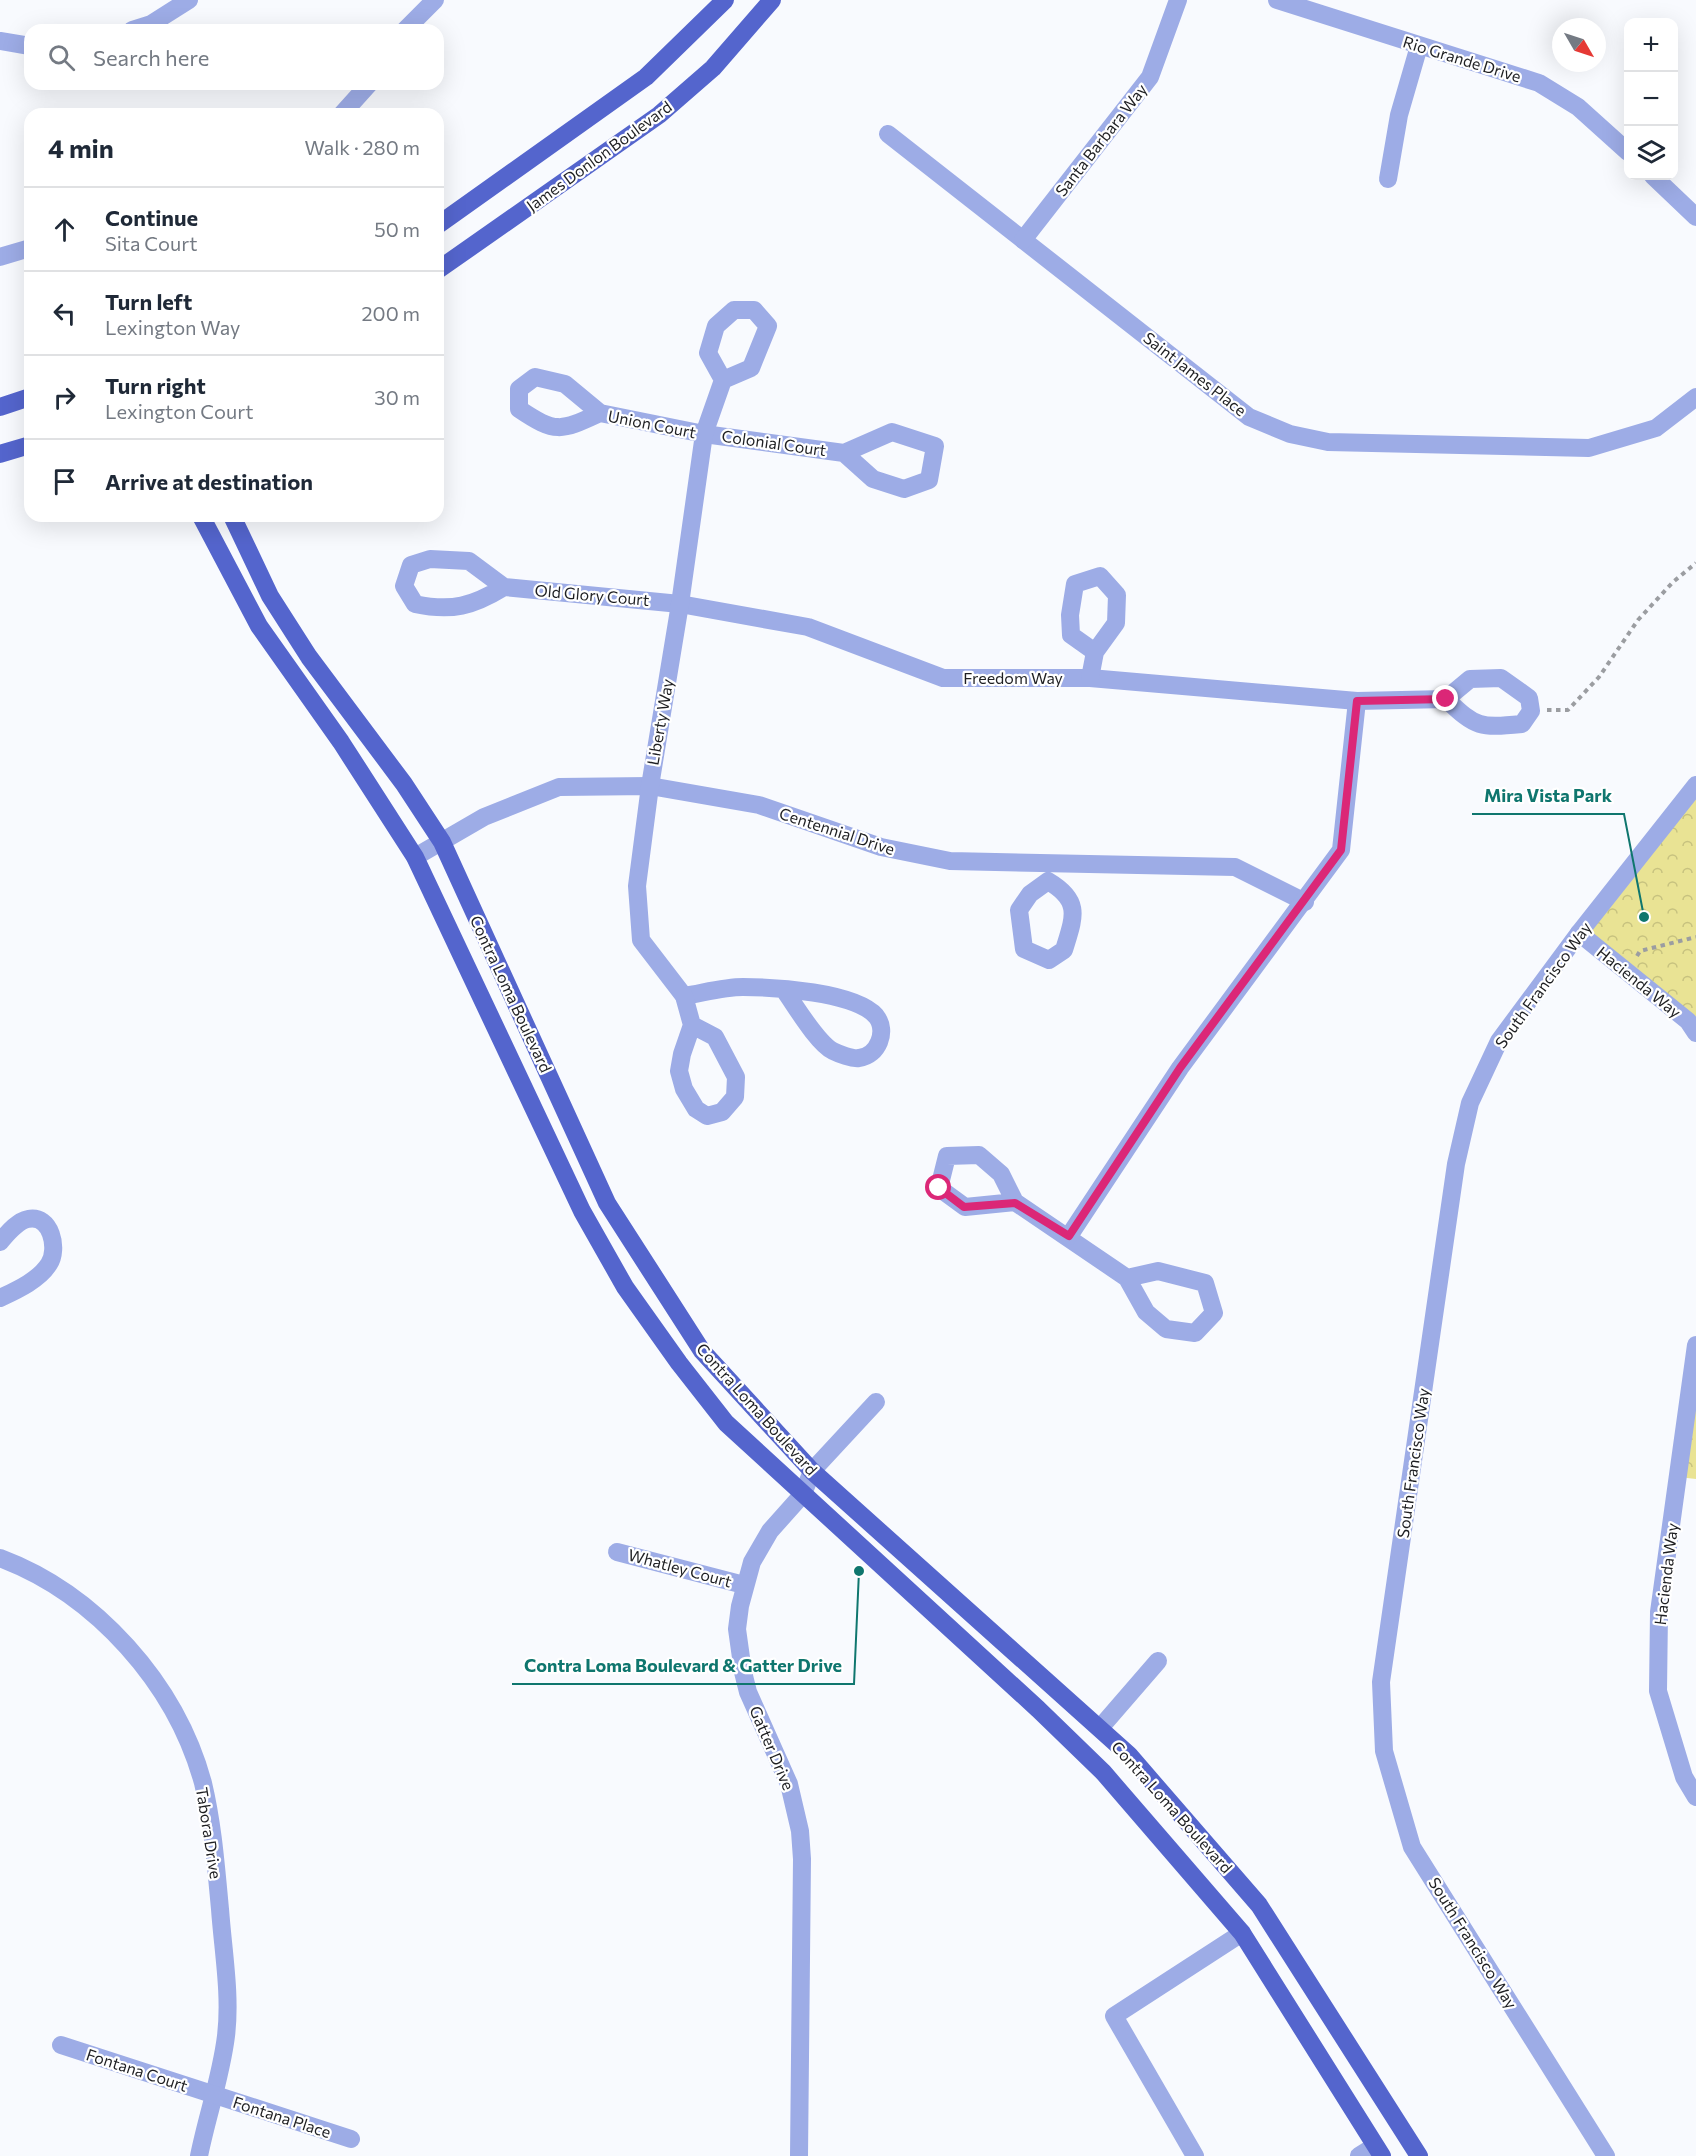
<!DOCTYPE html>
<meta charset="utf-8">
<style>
body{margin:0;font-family:Commissioner,sans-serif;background:#f6f6f7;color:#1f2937}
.controls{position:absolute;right:18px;top:18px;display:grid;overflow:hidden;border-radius:12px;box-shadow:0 6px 24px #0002}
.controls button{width:54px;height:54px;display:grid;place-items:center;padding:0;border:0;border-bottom:2px solid #e0e1e3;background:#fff;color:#1f2937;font:30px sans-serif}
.compass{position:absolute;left:1552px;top:18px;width:54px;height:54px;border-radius:50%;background:#fff;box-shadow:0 6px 24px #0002;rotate:129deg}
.stop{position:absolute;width:18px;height:18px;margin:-14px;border:4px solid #db2777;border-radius:50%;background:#fff}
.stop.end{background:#db2777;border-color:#fff;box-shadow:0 2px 6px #0008}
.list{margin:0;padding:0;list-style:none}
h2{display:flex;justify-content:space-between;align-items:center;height:78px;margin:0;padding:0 24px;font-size:26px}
h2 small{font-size:20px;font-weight:400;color:#747a83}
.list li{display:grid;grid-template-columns:39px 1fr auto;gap:18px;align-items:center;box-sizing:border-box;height:84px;padding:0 24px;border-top:2px solid #e0e1e3}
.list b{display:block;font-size:22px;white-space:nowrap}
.list p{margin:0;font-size:20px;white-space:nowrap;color:#747a83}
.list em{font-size:20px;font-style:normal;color:#747a83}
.icon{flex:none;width:33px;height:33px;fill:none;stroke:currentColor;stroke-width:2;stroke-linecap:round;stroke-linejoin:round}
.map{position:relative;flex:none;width:1696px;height:2156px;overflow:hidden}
.search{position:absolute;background:#fff;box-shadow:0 6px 24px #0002;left:24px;top:24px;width:420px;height:66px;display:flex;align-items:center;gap:15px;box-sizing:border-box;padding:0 21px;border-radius:18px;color:#747a83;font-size:22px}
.panel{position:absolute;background:#fff;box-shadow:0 6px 24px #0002;left:24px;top:108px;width:420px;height:414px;border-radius:18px}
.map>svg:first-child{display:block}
</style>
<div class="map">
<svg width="1696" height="2156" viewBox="0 0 1696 2156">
<defs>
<pattern id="park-crowns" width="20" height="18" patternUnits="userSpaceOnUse" patternTransform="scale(1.5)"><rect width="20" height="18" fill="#e9e394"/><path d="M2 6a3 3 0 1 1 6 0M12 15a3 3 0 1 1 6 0" fill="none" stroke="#c7c27f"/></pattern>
</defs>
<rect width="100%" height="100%" fill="#f8fafe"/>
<g fill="url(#park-crowns)">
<path d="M1696,785V1033L1579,933Z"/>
<path d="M1696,1345V1479L1678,1477Z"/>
</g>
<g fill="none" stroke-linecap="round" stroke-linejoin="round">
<g stroke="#9b9da1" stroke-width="4" stroke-dasharray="4.5 4.5" stroke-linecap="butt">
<path d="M1547,710H1568L1599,677L1638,620L1673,582L1696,563"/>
<path d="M1637,956L1640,951L1696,937"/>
</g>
<g stroke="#9dace6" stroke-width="18">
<path d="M1277,0L1539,83L1578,107L1628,152"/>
<path d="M132,30L151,24L189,0"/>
<path d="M405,30L435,0"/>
<path d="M0,41L30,46"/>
<path d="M342,114L369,84"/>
<path d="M888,134L1249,417L1290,434L1328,442L1589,448L1656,428L1696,397"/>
<path d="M1653,176L1696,217"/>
<path d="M1388,179L1399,115L1419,46"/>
<path d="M1023,240L1150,77L1178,0"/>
<path d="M0,257L30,248"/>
<path d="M600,413C561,431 556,434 519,409V389L535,377L565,384L600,413L704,434L844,453L892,432L935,446L929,480L904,489L873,479L844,453"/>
<path d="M504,587C473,606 452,612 415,604L404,586L411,565L430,559L469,561L504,587L680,604L808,627L943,678H1090L1357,701L1446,699L1470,679L1501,678L1529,698L1531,711L1522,724C1480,728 1476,728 1446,699"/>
<path d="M1090,678L1095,652L1116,623L1117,595L1100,576L1075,584L1070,615L1071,635L1095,652"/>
<path d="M415,857L484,817L559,787L650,786L759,805L881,847L950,861L1235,867L1305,902"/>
<path d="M1048,881C1082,901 1074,917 1064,950L1049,960L1024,949L1019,910L1030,894Z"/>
<path d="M1579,933L1688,1021L1696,1033"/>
<path d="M684,996C703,993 724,987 743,987C774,987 855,992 876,1016C888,1031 878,1056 859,1058C852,1059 839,1054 833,1051C817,1043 795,1005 784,990"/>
<path d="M692,1025L715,1037L736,1077L735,1097L722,1112L707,1116L696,1109L684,1089L679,1071L682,1054L692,1025L684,996L641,940L637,886L650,786L680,604L704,434L723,380L751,368L768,326L754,310H734L716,326L708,353L723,380"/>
<path d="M1015,1202L965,1207L939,1188L947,1156L979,1155L1001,1174L1015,1202L1127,1278L1146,1312L1166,1329L1195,1333L1214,1313L1205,1283L1158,1271L1127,1278"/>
<path d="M1069,1236L1180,1068L1341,850L1357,701"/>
<path d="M0,1242C7,1234 17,1221 28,1219C51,1214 59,1249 49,1264C39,1280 17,1290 0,1298"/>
<path d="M1696,1345L1659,1612L1658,1691L1684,1777L1696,1797"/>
<path d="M617,1552L744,1585"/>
<path d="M0,1558C96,1594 176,1684 203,1783C213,1825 216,1867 220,1909C223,1951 231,1995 226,2036C221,2077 207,2116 199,2156"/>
<path d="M1100,1728L1158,1661"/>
<path d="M61,2045L351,2139"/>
<path d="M799,2156L802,1859L800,1831L789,1784L748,1692L743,1672L737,1629L740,1606L752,1562L770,1531L803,1494L812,1471L876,1402"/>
<path d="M1195,2156L1114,2016L1242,1933"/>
<path d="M1359,2156L1375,2146"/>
<path d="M1606,2156L1412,1847L1384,1751L1381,1682L1456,1164L1470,1103L1499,1041L1579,933L1696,785"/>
</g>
<g stroke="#5465cd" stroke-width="18">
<path d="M438,225L646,77L725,0"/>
<path d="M438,270L659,115L713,68L772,0"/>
<path d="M0,407L30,397"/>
<path d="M0,454L30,445"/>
<path d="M201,516L259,626L341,742L415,857L582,1211L625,1287L679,1363L726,1423L1038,1709L1103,1772L1242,1933L1382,2156"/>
<path d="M232,516L270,596L309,657L404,784L442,842L607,1203L702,1351L812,1471L1129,1755L1259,1905L1419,2156"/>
</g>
</g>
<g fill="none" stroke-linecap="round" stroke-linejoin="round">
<path stroke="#db2777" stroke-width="8" d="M939,1188L964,1207L1015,1203L1069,1236L1180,1068L1341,850L1357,701L1446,699"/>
</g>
<g text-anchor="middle" stroke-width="4.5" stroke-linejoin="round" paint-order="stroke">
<g font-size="16" fill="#1e1f22" stroke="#fff">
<text transform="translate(1462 59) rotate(17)" y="6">Rio Grande Drive</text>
<text transform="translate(1101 140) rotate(-52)" y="6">Santa Barbara Way</text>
<text transform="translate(599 156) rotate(-36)" y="6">James Donlon Boulevard</text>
<text transform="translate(1195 374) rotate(38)" y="6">Saint James Place</text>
<text transform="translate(652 424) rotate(11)" y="6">Union Court</text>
<text transform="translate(774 443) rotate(8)" y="6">Colonial Court</text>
<text transform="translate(592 595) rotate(5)" y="6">Old Glory Court</text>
<text x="1013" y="684">Freedom Way</text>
<text transform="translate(660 722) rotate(-80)" y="6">Liberty Way</text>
<text transform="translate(837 831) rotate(18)" y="6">Centennial Drive</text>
<text transform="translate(1639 982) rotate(39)" y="6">Hacienda Way</text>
<text transform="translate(1543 985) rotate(-54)" y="6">South Francisco Way</text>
<text transform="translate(511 994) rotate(65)" y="6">Contra Loma Boulevard</text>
<text transform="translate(757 1409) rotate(48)" y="6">Contra Loma Boulevard</text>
<text transform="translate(1413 1463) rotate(-82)" y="6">South Francisco Way</text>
<text transform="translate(680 1568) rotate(15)" y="6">Whatley Court</text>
<text transform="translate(1666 1574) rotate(-83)" y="6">Hacienda Way</text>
<text transform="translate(772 1748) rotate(67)" y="6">Gatter Drive</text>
<text transform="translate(1172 1807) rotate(48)" y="6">Contra Loma Boulevard</text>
<text transform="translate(209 1833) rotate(81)" y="6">Tabora Drive</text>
<text transform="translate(1473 1943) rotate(58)" y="6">South Francisco Way</text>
<text transform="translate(137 2070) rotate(18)" y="6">Fontana Court</text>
<text transform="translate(282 2117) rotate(18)" y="6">Fontana Place</text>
</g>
</g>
<path fill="none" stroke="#0f766e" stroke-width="2" d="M1644 917L1624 814H1472M859 1571L854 1684H512"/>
<g fill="#0f766e" stroke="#fff" stroke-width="2">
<circle cx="1644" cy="917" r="6"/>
<circle cx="859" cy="1571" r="6"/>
</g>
<g font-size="18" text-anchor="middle" font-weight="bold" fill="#0f766e" stroke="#fff" stroke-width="4.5" stroke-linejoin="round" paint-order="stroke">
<text x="1548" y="802">Mira Vista Park</text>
<text x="683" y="1672">Contra Loma Boulevard &amp; Gatter Drive</text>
</g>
</svg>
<div class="controls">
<button>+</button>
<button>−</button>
<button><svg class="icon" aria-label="layers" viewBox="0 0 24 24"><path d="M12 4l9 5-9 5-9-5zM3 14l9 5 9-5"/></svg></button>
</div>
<svg class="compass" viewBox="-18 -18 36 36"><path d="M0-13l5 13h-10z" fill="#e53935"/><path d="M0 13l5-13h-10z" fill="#747a83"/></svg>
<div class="stop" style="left:939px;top:1188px"></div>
<div class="stop end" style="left:1446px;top:699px"></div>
<div class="search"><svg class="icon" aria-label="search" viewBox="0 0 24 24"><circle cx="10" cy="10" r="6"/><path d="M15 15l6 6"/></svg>Search here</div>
<section class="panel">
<h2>4 min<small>Walk · 280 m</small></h2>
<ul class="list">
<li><svg class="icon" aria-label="ahead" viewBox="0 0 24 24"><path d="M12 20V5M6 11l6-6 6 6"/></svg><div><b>Continue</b><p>Sita Court</p></div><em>50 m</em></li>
<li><svg class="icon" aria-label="left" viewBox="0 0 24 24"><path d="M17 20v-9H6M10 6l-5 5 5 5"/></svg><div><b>Turn left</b><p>Lexington Way</p></div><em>200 m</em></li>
<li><svg class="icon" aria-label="right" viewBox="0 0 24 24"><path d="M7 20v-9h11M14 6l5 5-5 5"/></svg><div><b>Turn right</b><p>Lexington Court</p></div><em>30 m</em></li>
<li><svg class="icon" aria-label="arrive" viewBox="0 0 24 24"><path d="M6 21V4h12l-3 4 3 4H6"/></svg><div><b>Arrive at destination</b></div></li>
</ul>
</section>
</div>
